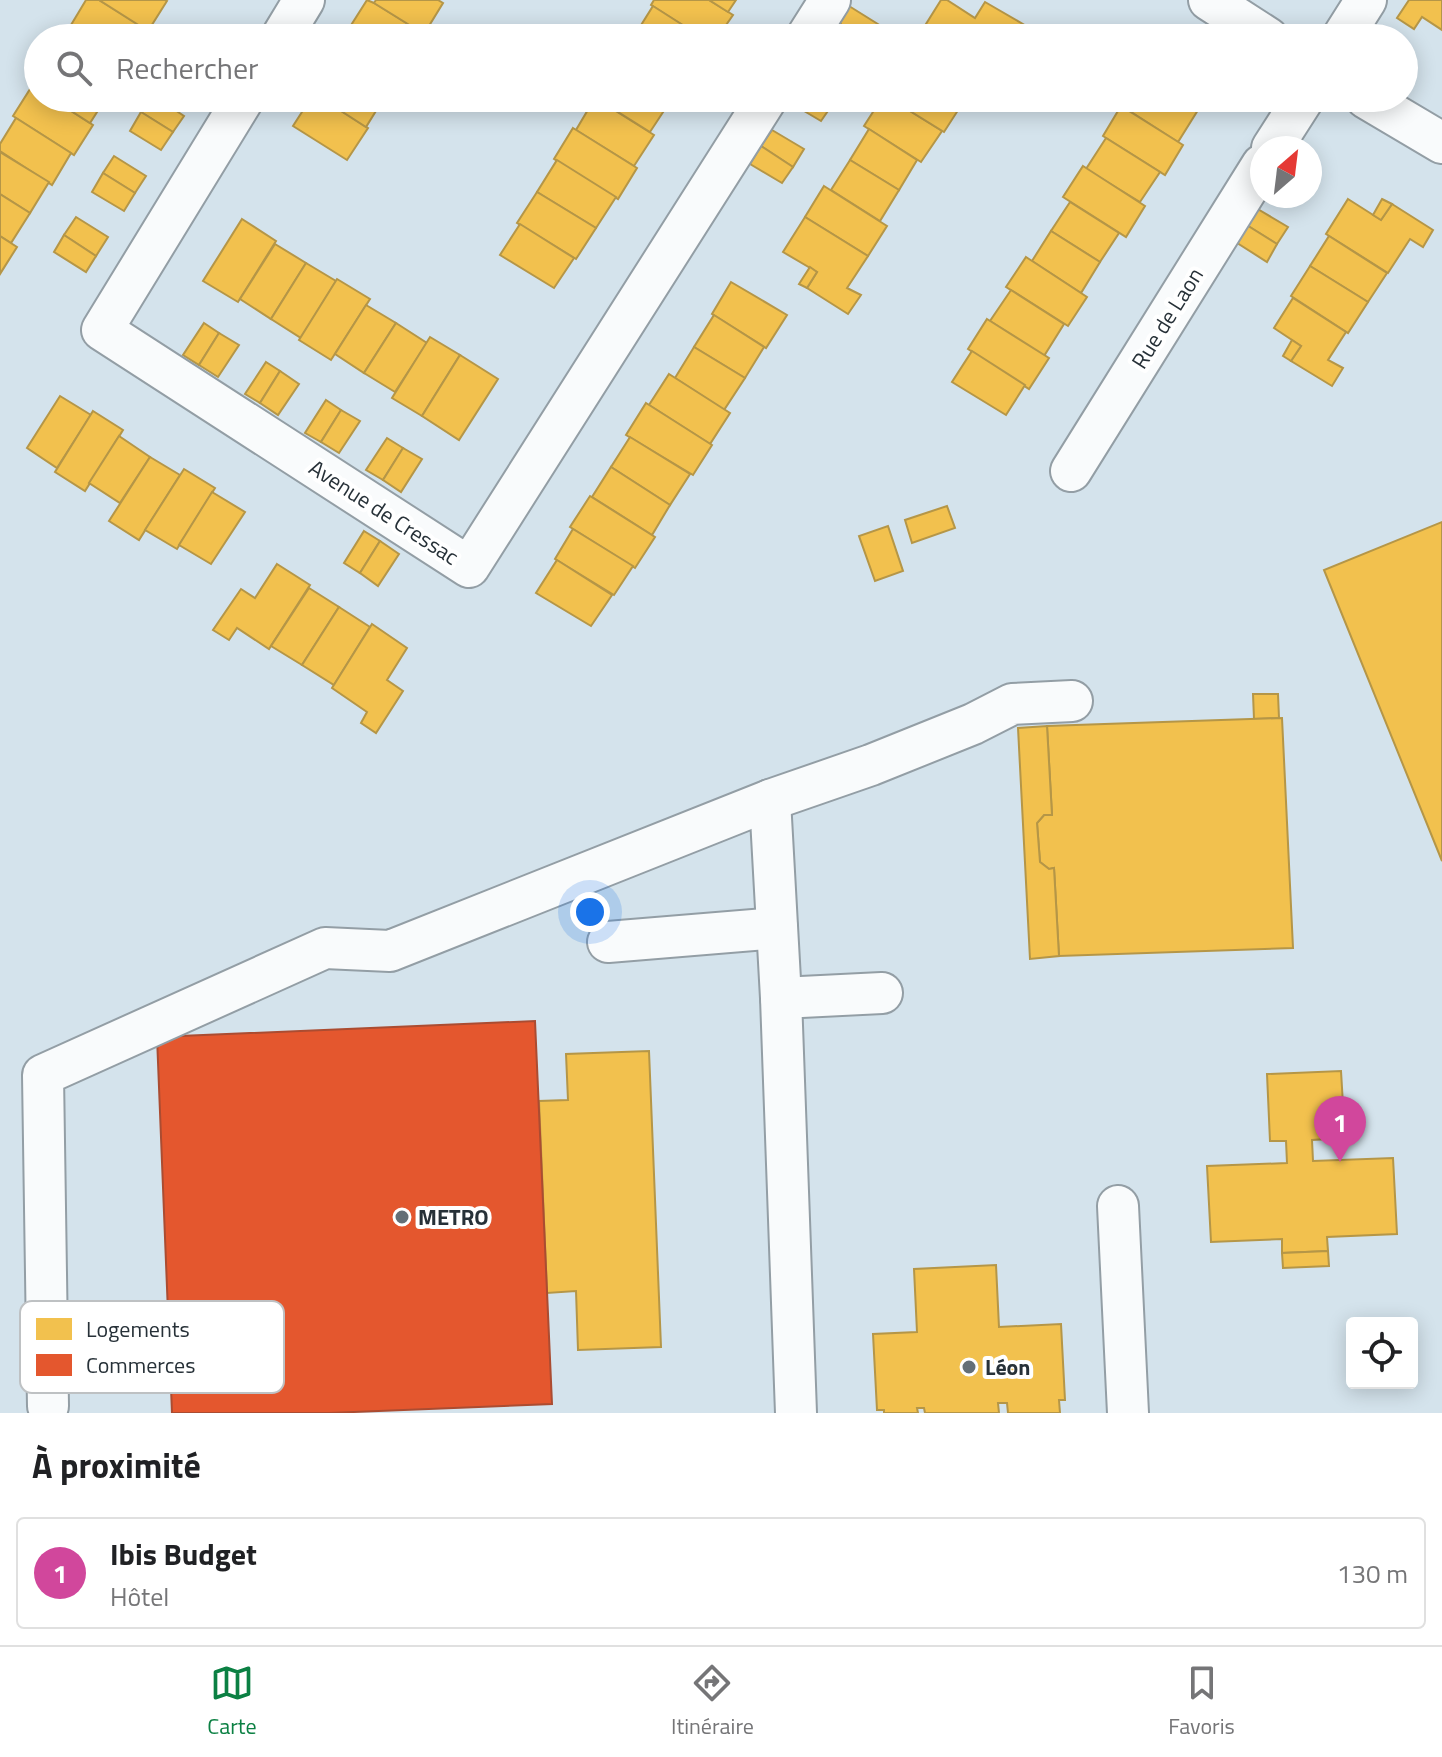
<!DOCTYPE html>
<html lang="fr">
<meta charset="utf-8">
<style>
body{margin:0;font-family:"Titillium Web",sans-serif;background:#f2f2f2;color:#202124}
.controls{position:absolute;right:24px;bottom:24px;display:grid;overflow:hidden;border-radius:8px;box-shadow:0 4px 20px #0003}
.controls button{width:72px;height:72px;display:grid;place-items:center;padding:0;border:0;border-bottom:2px solid #e0e0e0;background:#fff;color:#202124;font:40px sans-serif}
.compass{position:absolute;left:1250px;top:136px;width:72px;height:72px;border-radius:50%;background:#fff;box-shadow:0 4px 20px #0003;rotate:28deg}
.you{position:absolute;left:590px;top:912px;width:28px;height:28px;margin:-20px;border:6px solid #fff;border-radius:50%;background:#1a73e8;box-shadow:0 0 0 12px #1a73e833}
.badge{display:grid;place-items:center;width:52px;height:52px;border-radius:50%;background:#0b8043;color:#fff;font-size:26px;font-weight:700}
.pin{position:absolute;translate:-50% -66px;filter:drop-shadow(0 2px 4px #0008)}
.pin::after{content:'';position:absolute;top:42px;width:28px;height:24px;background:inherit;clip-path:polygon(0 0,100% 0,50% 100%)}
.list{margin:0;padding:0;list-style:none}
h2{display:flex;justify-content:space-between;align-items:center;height:104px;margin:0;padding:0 32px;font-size:34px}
h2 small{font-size:26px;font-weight:400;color:#757577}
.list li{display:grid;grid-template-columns:52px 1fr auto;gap:24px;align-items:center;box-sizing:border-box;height:112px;margin:0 16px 16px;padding:0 16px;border:2px solid #e0e0e0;border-radius:8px}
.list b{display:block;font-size:30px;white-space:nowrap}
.list p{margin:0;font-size:26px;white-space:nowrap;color:#757577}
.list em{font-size:26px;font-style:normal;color:#757577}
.icon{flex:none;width:44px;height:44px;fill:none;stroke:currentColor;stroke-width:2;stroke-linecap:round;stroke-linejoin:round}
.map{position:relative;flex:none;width:1442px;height:1413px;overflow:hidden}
.search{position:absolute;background:#fff;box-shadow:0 4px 20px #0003;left:24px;right:24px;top:24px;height:88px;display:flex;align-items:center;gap:20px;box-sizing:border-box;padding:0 28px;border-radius:44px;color:#757577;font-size:30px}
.sheet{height:232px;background:#fff}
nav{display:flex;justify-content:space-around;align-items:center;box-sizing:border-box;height:112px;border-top:2px solid #e0e0e0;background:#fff;font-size:22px;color:#757577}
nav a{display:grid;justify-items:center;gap:4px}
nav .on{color:#0b8043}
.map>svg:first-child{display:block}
</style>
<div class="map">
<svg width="1442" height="1413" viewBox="0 0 1442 1413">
<rect width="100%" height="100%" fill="#d4e3ec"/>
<g fill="#f2c14e" stroke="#b59647" stroke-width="2">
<path d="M86,0H99L151,32L147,38H91L71,25Z"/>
<path d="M99,0H165L167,1L148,31Z"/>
<path d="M367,0L374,3L431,38H362L348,30Z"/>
<path d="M376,0H438L443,3L424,34L374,3Z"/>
<path d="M654,0H709L733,15L717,38H703L651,5Z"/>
<path d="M709,0H736L728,12Z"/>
<path d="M941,0H947L975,18L985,2L1028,27L1021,38H931L921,32Z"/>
<path d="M1409,0H1442V30L1422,17L1414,29L1397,18Z"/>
<path d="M653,6L703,38H633Z"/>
<path d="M849,6L881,26L873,38H863L839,23Z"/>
<path d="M839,23L863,38H830Z"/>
<path d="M32,86L38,90V98H51L93,125L74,155L13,116Z"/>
<path d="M51,98H106L90,123Z"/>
<path d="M149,98H157L184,116L173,132L141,112Z"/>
<path d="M311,98H321L368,128L347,160L293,126Z"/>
<path d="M321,98H384L366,127Z"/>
<path d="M595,98L654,135L634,166L576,130Z"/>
<path d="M600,98H661L669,103L650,132L599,100Z"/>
<path d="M792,98H821L832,105L821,121L789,102Z"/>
<path d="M882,98H889L942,131L921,162L864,126Z"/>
<path d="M889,98H958L964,101L944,132Z"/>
<path d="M1131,98H1179L1198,110L1178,142L1125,108Z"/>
<path d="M1121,106L1183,145L1165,175L1103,136Z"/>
<path d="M141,112L173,132L161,150L130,131Z"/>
<path d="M16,118L71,153L52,185L0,151V144Z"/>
<path d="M573,128L637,168L618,199L554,159Z"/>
<path d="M869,129L917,160L899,190L850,160Z"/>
<path d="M772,130L804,149L793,167L761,146Z"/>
<path d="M1106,138L1160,172L1140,202L1086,169Z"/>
<path d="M761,146L793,167L782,183L750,164Z"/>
<path d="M0,152L49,182L30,213L0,194Z"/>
<path d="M114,156L146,176L135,193L103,173Z"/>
<path d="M557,160L616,197L596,228L537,192Z"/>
<path d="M850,160L899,190L880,221L831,190Z"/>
<path d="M1083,166L1145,206L1126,237L1063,197Z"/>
<path d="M103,173L135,193L124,211L92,192Z"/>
<path d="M824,186L887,226L868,256L805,217Z"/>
<path d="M537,192L596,228L576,259L517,223Z"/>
<path d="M0,194L30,213L11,243L0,236Z"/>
<path d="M1348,199L1381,220L1392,204L1433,230L1423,247L1410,239L1388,273L1326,234Z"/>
<path d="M1382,199L1392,204L1381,220L1373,215Z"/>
<path d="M1070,202L1119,233L1100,262L1051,231Z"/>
<path d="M1256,208L1288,227L1277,244L1245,224Z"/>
<path d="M76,217L108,237L96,256L64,235Z"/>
<path d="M805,217L868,256L847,288L861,295L848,314L807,288L817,272L783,252Z"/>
<path d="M242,219L276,241L238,302L203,281Z"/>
<path d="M520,224L574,258L554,288L500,255Z"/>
<path d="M1245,224L1277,244L1267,262L1234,241Z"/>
<path d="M1051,231L1100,262L1081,293L1032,261Z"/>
<path d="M64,235L96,256L86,272L54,252Z"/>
<path d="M0,236L17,247L0,274Z"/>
<path d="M1329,236L1387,273L1368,302L1310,266Z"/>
<path d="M275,244L306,263L271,319L240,299Z"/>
<path d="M1026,257L1087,297L1068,326L1006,287Z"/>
<path d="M306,263L336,281L301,338L271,319Z"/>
<path d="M1310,266L1368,302L1348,333L1291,296Z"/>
<path d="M810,267L817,272L807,288L799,284Z"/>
<path d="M337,279L370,299L331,360L299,340Z"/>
<path d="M731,282L787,315L766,348L712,314Z"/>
<path d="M1011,290L1064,324L1044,356L990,321Z"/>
<path d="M1293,298L1346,332L1328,360L1343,368L1332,386L1291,361L1301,346L1274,328Z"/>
<path d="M366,305L396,323L364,373L335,354Z"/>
<path d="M714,315L764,347L745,378L694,347Z"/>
<path d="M987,319L1049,358L1029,389L968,349Z"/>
<path d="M204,323L219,333L199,365L183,355Z"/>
<path d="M396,323L427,343L395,392L364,373Z"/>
<path d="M219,333L239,345L218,377L199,365Z"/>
<path d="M430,337L460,355L422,416L392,398Z"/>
<path d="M1292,340L1301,346L1291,361L1283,356Z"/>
<path d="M694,347L745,378L724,410L675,378Z"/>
<path d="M972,351L1025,385L1006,415L952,382Z"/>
<path d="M460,355L498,379L459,440L422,416Z"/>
<path d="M266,362L280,371L260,403L245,394Z"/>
<path d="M280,371L299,384L278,415L260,403Z"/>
<path d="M669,374L730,413L710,444L649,405Z"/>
<path d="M60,396L91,415L57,468L27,448Z"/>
<path d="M326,400L341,410L321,442L305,433Z"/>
<path d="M646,403L712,445L693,475L626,435Z"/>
<path d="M341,410L360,421L339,453L321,442Z"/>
<path d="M93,411L123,430L85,491L55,472Z"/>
<path d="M119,436L150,457L120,503L89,483Z"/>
<path d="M630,437L690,474L670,505L611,467Z"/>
<path d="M387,438L403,448L383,480L366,470Z"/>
<path d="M403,448L422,459L401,492L383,480Z"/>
<path d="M150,457L180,475L139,540L109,521Z"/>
<path d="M611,467L670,505L652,535L592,497Z"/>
<path d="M184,469L215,488L177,549L145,530Z"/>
<path d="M212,492L245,512L211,564L179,545Z"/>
<path d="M590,496L655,537L635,568L570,527Z"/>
<path d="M947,506L955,528L912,543L905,520Z"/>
<path d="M1442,522V861L1324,570Z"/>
<path d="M888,526L903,571L875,581L859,536Z"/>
<path d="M573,529L633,566L614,595L555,559Z"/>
<path d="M364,531L380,541L360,573L344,563Z"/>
<path d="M380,541L399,554L378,586L360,573Z"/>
<path d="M557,560L612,595L591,626L536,593Z"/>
<path d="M277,564L310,585L269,649L237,628L229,640L213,630L241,589L255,598Z"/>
<path d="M309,588L339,607L302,665L271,646Z"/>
<path d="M339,607L370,627L334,685L302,665Z"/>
<path d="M372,624L407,648L387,680L403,691L376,733L361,723L367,712L332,688Z"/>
<path d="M1253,694H1278L1279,718L1254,719Z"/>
<path d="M1282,718L1293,948L1059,956L1054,868L1049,869L1040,862L1037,823L1044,815H1052L1047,726Z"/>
<path d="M1047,726L1052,815H1044L1037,823L1040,862L1049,869L1054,868L1059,956L1030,959L1018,728Z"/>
<path d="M649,1051L661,1347L578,1350L576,1291L547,1293L539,1101L568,1100L566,1054Z"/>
<path d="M1341,1071L1345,1138L1312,1140L1313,1161L1393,1158L1397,1234L1327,1237L1328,1251L1282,1253V1239L1211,1242L1207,1166L1287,1163L1286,1141H1270L1267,1074Z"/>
<path d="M1328,1251L1329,1266L1283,1268L1282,1253Z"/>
<path d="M996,1265L999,1327L1061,1324L1065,1400H1059L1060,1413H1008L1007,1403H998L999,1413H925L924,1408H917L918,1413H884V1410H877L873,1334L917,1332L914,1269Z"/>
</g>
<path fill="#e4572e" stroke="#ab4c31" stroke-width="2" d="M535,1021L552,1404L329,1413H172L157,1037Z"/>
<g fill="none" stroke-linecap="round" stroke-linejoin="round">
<defs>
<g id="minor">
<path d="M1209,0L1268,38"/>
<path d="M281,38L304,0"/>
<path d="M806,38L830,0"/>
<path d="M1342,38L1366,0"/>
<path d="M244,98L102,330L469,567L767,98"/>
<path d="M1366,98L1442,143"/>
<path d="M1272,148L1304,98"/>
<path d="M1071,471L1262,165"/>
<path d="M770,800L781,998L796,1413"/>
<path d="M608,942L777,928"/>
<path d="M781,998L882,993"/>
<path d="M1118,1206L1128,1413"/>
<path d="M48,1406L43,1075L325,948L390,951L770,800L871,765L973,724L1012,704L1072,701"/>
</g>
</defs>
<use href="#minor" stroke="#939ea5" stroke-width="44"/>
<use href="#minor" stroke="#f9fbfc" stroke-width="40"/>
</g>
<g fill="#646f77" stroke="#fff" stroke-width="3">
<circle cx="402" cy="1217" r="8"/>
<circle cx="969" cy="1367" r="8"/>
</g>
<g text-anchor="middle" stroke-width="8" stroke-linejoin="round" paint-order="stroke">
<g font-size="22" fill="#273138" stroke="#fff">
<text transform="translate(1167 318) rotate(-58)" y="8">Rue de Laon</text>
<text transform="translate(384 512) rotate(33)" y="8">Avenue de Cressac</text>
</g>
<g font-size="22" font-weight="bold" fill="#273138" stroke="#fff" text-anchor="start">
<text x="418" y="1225">METRO</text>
<text x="985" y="1375">Léon</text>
</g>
</g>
<rect x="20" y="1301" width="264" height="92" rx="12" fill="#fff" stroke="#bec1c3" stroke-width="2"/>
<rect x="36" y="1318" width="36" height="22" fill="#f2c14e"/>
<rect x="36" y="1354" width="36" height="22" fill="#e4572e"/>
<g font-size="22" fill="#273138">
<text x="86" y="1337">Logements</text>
<text x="86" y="1373">Commerces</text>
</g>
</svg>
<div class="controls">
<button><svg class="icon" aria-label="locate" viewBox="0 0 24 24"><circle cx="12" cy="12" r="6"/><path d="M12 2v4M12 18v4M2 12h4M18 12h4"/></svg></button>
</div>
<svg class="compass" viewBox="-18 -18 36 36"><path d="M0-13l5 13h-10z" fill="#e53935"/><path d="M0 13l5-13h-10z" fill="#757577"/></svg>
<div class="you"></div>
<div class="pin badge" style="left:1340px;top:1162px;background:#d1479c">1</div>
<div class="search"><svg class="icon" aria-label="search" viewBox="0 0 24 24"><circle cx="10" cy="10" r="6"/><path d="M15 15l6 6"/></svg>Rechercher</div>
</div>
<section class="sheet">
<h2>À proximité<small></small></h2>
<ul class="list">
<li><span class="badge" style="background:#d1479c">1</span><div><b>Ibis Budget</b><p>Hôtel</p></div><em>130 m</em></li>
</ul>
</section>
<nav>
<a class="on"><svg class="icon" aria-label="map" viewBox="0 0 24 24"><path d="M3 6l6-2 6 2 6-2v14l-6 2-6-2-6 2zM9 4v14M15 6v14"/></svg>Carte</a>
<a><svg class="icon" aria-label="directions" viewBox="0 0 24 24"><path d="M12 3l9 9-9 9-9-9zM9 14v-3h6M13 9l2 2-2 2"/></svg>Itinéraire</a>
<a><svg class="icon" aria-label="saved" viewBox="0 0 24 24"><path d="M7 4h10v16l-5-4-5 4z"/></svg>Favoris</a>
</nav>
